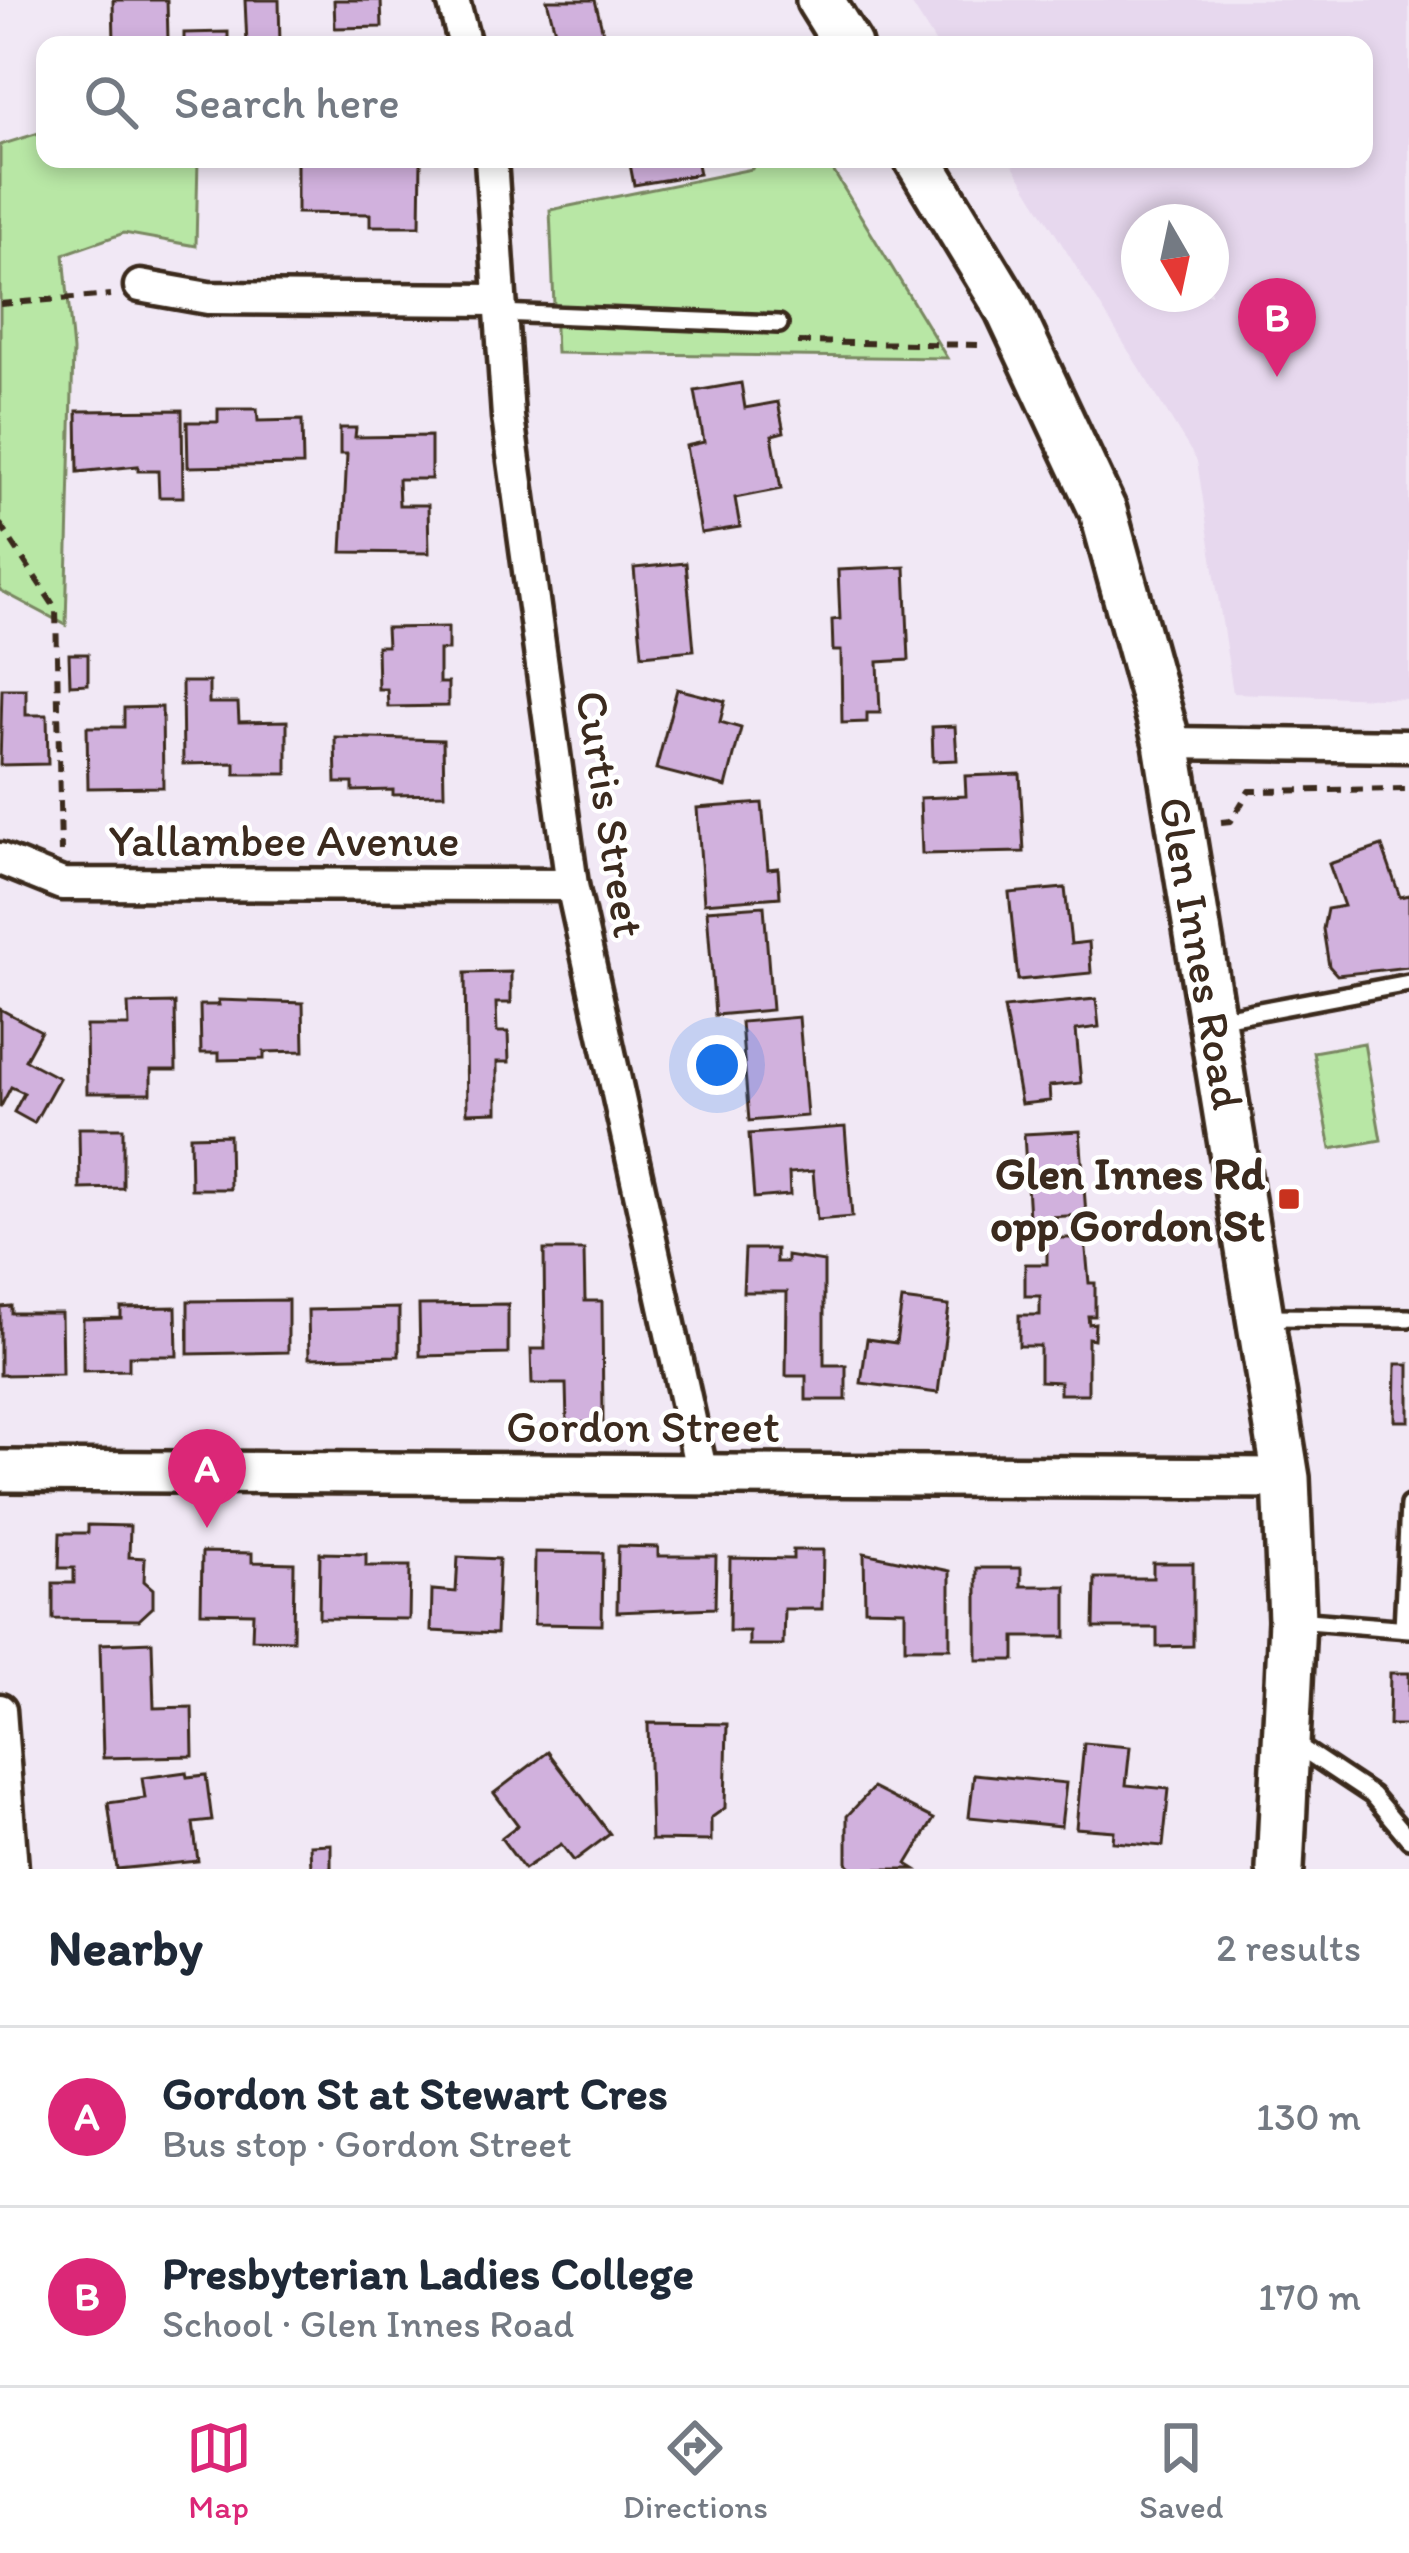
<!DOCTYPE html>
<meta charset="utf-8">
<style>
body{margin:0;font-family:Itim,sans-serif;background:#f6f6f7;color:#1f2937}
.compass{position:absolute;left:1121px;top:204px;width:108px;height:108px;border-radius:50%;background:#fff;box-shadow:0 6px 18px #0003;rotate:171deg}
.you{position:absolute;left:717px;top:1065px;width:42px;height:42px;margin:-30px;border:9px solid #fff;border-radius:50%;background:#1a73e8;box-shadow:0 0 0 18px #1a73e833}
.badge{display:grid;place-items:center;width:78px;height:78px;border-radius:50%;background:#db2777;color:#fff;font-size:39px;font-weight:700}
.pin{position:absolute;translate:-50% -99px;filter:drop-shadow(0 3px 6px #0008)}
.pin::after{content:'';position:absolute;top:63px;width:42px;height:36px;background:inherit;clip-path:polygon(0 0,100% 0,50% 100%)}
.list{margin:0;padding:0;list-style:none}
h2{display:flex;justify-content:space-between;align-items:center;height:156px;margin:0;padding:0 48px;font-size:51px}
h2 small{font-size:39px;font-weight:400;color:#747a83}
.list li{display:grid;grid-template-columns:78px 1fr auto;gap:36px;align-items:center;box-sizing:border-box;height:180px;padding:0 48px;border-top:3px solid #e0e1e3}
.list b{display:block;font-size:45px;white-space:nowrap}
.list p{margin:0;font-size:39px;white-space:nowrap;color:#747a83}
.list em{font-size:39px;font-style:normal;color:#747a83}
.icon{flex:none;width:66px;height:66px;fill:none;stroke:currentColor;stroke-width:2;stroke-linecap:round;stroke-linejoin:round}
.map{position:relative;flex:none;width:1409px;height:1869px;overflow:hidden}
.search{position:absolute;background:#fff;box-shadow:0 6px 18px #0003;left:36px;right:36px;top:36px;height:132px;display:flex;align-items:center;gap:30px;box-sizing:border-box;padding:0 42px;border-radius:24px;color:#747a83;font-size:45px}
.sheet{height:516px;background:#fff}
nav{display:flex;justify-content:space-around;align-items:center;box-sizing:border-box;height:168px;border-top:3px solid #e0e1e3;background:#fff;font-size:33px;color:#747a83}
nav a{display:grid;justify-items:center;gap:6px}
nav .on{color:#db2777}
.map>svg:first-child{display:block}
</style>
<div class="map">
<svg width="1409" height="1869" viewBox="0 0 1409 1869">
<rect width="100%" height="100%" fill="#f1e8f5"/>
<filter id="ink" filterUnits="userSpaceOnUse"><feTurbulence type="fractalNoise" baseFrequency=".00833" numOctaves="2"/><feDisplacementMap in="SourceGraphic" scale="24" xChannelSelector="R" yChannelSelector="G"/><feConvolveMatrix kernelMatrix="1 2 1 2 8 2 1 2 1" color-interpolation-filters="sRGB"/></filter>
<g filter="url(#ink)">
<path fill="#e7d8ee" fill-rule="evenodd" d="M909,0H1409V699L1233,693L1197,461L1009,159H1364V45H937ZM1139,222H1211V294H1139Z"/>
<g fill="#b8e7a5" stroke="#7a8862" stroke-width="3">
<path d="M45,131V159H198L196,246L124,233L64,254L73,351L66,625L0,590V145Z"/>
<path d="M756,159H826L947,358L556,353L550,210L752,169Z"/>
<path d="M1364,1043L1381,1140L1331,1149L1313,1052Z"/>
</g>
<g fill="#d1b1dd" stroke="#3b2a1e" stroke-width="3">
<path d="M113,0H167L168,40L114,42Z"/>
<path d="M245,0H279L280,45H247Z"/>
<path d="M334,0H381L382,27L335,28Z"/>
<path d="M547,0H595L606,45H542L540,39L556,35Z"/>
<path d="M228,32V45H184V33Z"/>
<path d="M297,159H421L420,226H370V214L297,213Z"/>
<path d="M629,159H696L699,174L634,185Z"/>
<path d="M741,383L745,408L778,402L784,432L772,435L781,489L735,498L740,527L701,533L686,446L704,442L695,391Z"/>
<path d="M218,409H257L258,421L302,420L303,465L188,467L187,422H218Z"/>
<path d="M182,410L183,497H159L158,471H138V466L78,472L77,411Z"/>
<path d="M340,428H356L355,437L431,436V479H398L399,505H428L429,553L342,552L347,454H340Z"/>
<path d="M686,563L694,650L642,655L634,568Z"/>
<path d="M905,567L909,660L878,662L880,713H867V722L842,723L841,651H833L832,620L840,619L838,570Z"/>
<path d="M448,627V650H439V683H448V706L388,707L387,689H378L377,646H387L386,628Z"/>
<path d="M69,654H88V684L70,685Z"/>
<path d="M182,682H209V703H238L239,722L287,721V774H235V763L183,764Z"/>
<path d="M2,689H26V715H47L48,764L0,765Z"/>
<path d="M677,689L725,701L720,722L741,728L726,787L656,769Z"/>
<path d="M162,707L163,787L88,788L87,727H124V708Z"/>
<path d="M955,726L957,760L933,761L932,727Z"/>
<path d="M335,737L443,740L444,794L393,795V790L353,791V783H336Z"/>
<path d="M1020,774L1024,852L922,854L920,798L966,796L965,776Z"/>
<path d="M762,803L768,869L778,868L780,897L704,903L697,808Z"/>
<path d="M1382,846L1400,897L1409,895V967L1337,975L1329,966L1323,929L1327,909L1344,906L1329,864Z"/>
<path d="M1065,888L1071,944L1089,942L1091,973L1018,980L1009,893Z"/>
<path d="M764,906L772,1010L715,1015L707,910Z"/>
<path d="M511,972V1003H496L497,1032H508L509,1062H497V1112L467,1113L465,973Z"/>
<path d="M1096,999L1099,1027L1076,1030L1081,1083L1049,1086L1050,1101L1021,1104L1004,1008Z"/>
<path d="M218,1000L303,1003L304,1051L264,1052V1059L219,1060V1053H201L200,1005H219Z"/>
<path d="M175,1003L176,1070H151V1093H87L86,1026H129L128,1004Z"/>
<path d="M0,1009L41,1031L25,1060L59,1078L34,1123L14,1112L24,1093L11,1087L0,1108Z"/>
<path d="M799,1017L807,1116L749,1121L741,1022Z"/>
<path d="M845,1127L852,1217L817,1220L813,1171L789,1173L790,1195L754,1198L749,1134Z"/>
<path d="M79,1128H123V1188L80,1189Z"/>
<path d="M1080,1131L1086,1215L1029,1218L1024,1134Z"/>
<path d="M229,1135L230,1189H191L190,1136Z"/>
<path d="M1047,1238H1085L1089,1283H1095V1316H1088L1089,1324L1095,1323L1094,1339L1088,1338V1394H1060V1382L1040,1381V1346H1019V1315H1040V1296H1025V1264H1047Z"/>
<path d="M745,1249H776V1262H787V1256L824,1262V1365H846V1400H806V1376H786L787,1292H743Z"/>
<path d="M544,1250H584L585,1301H602L603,1422L567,1423L566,1384H532L531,1349H545Z"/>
<path d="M288,1300V1352L188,1354V1301Z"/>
<path d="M902,1300L949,1306L938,1393L861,1383L867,1339L896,1343Z"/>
<path d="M508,1304V1354L420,1356L419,1305Z"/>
<path d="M11,1306V1313H61L62,1374L0,1375V1307Z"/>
<path d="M176,1307L177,1356H129V1370L83,1371V1319L121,1318V1308Z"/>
<path d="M399,1308V1356L309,1358L308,1310Z"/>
<path d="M1396,1364H1409V1421H1395Z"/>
<path d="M88,1525L130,1526L129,1557L145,1558L144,1581L153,1589V1607L139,1620L53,1619V1583H74V1568H59L60,1533H88Z"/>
<path d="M618,1546L658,1547V1556H716L715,1608L617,1612Z"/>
<path d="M793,1550H823L822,1609H784L783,1645H749V1631H729L730,1558L793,1559Z"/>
<path d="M202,1552L252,1553V1562L294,1563L293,1640L252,1639L253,1613L201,1612Z"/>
<path d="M535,1552L603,1553L602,1625L534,1624Z"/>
<path d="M320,1553L366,1554V1566H410L409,1619L319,1618Z"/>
<path d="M864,1553L950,1571V1648H905V1610L865,1609Z"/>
<path d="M458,1557L499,1559L496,1634L431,1631L432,1590L456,1592Z"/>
<path d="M1153,1563H1193V1646L1157,1647V1628H1094L1095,1578H1153Z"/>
<path d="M977,1568H1021V1586H1066V1637H1015V1660H977Z"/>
<path d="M152,1642L154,1708L192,1707L193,1756L103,1758L100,1644Z"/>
<path d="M1390,1673H1409V1725H1389Z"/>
<path d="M648,1723L727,1724L725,1808L711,1818V1841L651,1840Z"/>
<path d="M1084,1743L1130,1747L1126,1785L1169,1789L1163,1846L1113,1842L1114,1831L1076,1828Z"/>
<path d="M548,1752L610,1834L574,1861L561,1844L524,1869L501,1838L518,1825L494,1793Z"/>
<path d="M186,1772L187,1777L206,1775L212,1821L193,1823L198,1861L117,1869L108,1803L145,1798L142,1778Z"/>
<path d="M974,1774L1066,1783L1061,1826L969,1817Z"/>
<path d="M873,1788L934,1819L907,1864L915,1869H853L847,1863V1816Z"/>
<path d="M331,1844V1869H311L310,1845Z"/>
</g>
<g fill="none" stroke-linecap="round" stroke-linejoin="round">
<defs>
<g id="service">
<path d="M499,313L779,324"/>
<path d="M1217,1019L1409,983"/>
<path d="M1266,1317L1409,1318"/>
<path d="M1295,1620L1409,1629"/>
<path d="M1403,1628L1409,1505"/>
<path d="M1292,1742L1372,1795L1409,1839"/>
</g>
<g id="minor">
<path d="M453,0L465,45"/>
<path d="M491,159L508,417L572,885L702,1474"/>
<path d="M140,286L208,298L499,300"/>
<path d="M1167,743L1409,746"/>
<path d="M0,859L62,884L572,885"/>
<path d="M0,1710L12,1869"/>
</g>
<path id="tertiary" d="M0,1471L1286,1478"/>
<g id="secondary">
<path d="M820,0L848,45"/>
<path d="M918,159L1008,308L1103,511L1167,743L1286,1478L1292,1620L1280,1869"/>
</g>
</defs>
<use href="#service" stroke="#3b2a1e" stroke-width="24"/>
<use href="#minor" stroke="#3b2a1e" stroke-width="39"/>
<use href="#tertiary" stroke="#3b2a1e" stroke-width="48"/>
<use href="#secondary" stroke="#3b2a1e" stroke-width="54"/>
<g stroke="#3b2a1e" stroke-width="6" stroke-dasharray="12 9" stroke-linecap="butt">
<path d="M0,304L110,295"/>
<path d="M798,342L980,345"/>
<path d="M0,524L56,609L61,852"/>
<path d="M1221,822L1231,821L1249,791L1409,789"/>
</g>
<use href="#service" stroke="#fff" stroke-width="15"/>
<use href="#minor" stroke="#fff" stroke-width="30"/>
<use href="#tertiary" stroke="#fff" stroke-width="39"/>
<use href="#secondary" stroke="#fff" stroke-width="45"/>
</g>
</g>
<rect fill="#c8321e" stroke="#fff" stroke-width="4.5" x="1277" y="1187" width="24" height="24" rx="6"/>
<g text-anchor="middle" stroke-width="9" stroke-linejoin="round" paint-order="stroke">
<g font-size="45" fill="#3b2a1e" stroke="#fff">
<text transform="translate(611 814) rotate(81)" y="16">Curtis Street</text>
<text x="284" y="856">Yallambee Avenue</text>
<text transform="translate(1202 953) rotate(80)" y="16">Glen Innes Road</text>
<text x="643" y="1442">Gordon Street</text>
</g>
<g font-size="45" font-weight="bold" fill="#3b2a1e" stroke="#fff" text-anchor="end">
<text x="1265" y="1189">Glen Innes Rd<tspan x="1265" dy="52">opp Gordon St</tspan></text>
</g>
</g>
</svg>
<svg class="compass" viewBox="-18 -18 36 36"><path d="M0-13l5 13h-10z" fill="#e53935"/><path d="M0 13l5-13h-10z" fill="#747a83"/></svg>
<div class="you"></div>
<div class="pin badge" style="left:207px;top:1528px">A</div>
<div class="pin badge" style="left:1277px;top:377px">B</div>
<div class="search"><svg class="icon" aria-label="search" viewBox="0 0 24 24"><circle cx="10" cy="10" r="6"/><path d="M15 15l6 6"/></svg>Search here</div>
</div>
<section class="sheet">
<h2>Nearby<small>2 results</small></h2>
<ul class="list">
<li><span class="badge">A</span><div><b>Gordon St at Stewart Cres</b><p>Bus stop · Gordon Street</p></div><em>130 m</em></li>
<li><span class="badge">B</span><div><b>Presbyterian Ladies College</b><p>School · Glen Innes Road</p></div><em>170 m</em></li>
</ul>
</section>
<nav>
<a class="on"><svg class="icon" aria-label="map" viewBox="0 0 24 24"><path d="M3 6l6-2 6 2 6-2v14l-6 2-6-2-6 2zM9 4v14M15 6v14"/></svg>Map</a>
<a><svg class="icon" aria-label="directions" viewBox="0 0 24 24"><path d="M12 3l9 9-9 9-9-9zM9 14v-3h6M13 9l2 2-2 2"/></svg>Directions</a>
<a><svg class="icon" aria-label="saved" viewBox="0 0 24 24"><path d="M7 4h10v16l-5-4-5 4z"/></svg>Saved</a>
</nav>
